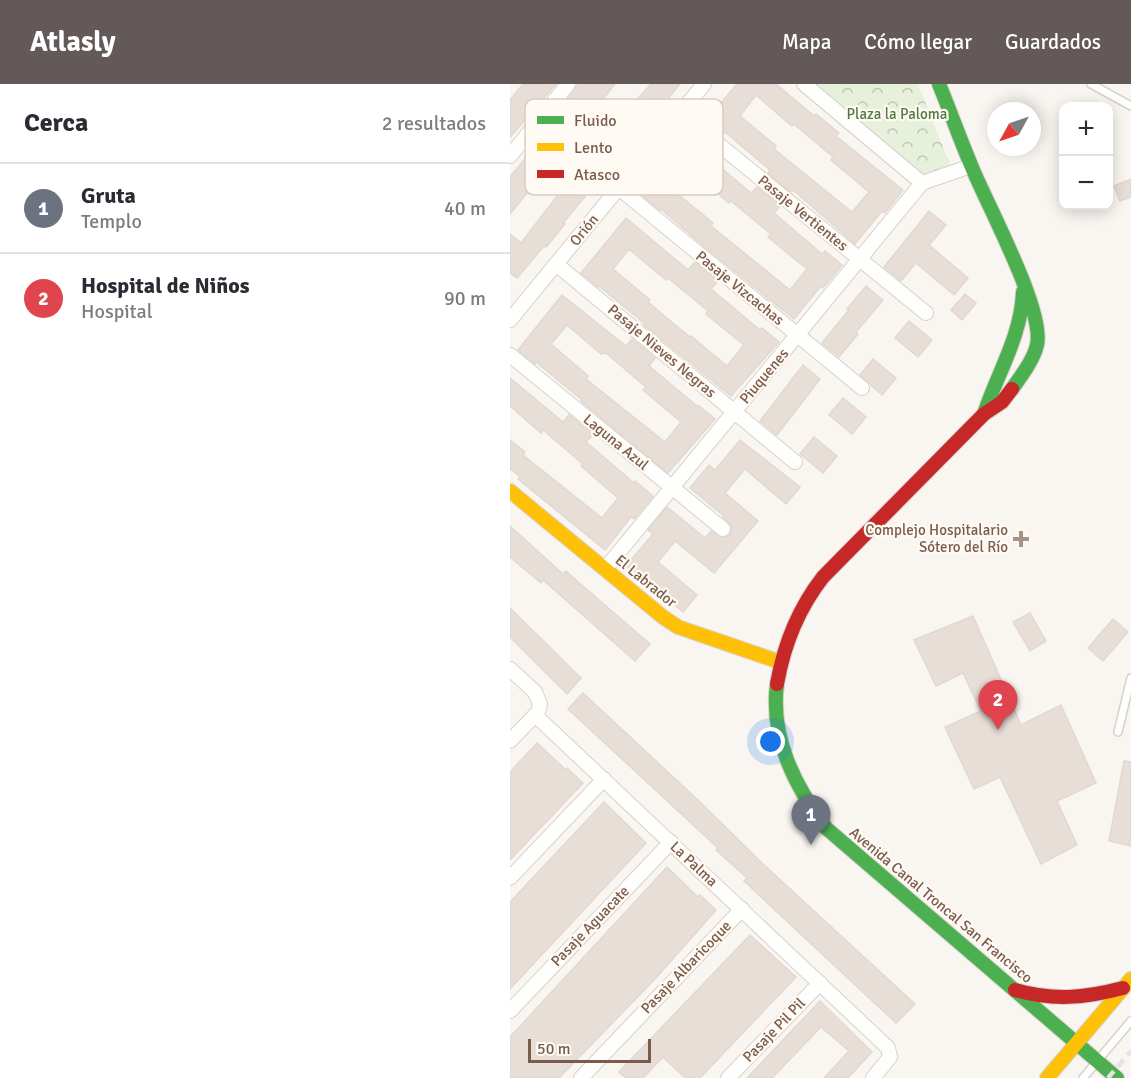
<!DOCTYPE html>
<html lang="es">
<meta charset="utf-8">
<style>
body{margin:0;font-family:Signika,sans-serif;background:#f2f2f3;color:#2b2b33}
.controls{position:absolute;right:18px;top:18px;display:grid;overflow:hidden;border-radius:12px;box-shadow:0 3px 15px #0003}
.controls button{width:54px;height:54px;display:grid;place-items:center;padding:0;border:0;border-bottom:2px solid #e1e1e2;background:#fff;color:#2b2b33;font:30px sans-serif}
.compass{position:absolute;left:477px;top:18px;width:54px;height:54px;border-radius:50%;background:#fff;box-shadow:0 3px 15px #0003;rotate:230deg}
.scale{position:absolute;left:18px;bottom:15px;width:123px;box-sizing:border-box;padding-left:6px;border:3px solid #7a5c4d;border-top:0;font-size:16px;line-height:21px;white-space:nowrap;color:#7a5c4d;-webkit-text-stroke:4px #fffaf3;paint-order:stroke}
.you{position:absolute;left:261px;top:658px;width:21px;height:21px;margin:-15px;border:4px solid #fff;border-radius:50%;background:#1a73e8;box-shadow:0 0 0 9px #1a73e833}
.badge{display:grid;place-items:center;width:39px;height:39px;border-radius:50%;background:#625958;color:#fff;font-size:20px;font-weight:700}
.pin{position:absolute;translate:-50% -50px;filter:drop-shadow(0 2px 3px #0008)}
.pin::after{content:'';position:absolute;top:32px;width:21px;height:18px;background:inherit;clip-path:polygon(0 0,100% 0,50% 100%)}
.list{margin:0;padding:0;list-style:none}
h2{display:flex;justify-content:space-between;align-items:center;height:78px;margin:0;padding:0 24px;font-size:26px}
h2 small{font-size:20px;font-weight:400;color:#7c7c81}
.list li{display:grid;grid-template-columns:39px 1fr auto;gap:18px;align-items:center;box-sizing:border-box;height:90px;padding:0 24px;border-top:2px solid #e1e1e2}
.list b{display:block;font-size:22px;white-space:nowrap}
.list p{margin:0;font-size:20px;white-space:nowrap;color:#7c7c81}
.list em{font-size:20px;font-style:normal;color:#7c7c81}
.map{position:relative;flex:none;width:621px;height:994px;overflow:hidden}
header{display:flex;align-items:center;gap:36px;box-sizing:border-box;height:84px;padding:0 30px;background:#625958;color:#fff}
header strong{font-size:28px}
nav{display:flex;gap:33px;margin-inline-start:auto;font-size:21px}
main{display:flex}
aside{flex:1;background:#fff}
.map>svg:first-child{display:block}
</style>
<header>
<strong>Atlasly</strong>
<nav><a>Mapa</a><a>Cómo llegar</a><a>Guardados</a></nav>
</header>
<main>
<aside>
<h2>Cerca<small>2 resultados</small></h2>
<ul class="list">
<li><span class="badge" style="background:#6b7280">1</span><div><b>Gruta</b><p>Templo</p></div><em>40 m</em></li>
<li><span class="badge" style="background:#e0444e">2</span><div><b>Hospital de Niños</b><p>Hospital</p></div><em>90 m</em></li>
</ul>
</aside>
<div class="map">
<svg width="621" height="994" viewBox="0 0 621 994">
<defs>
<pattern id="forest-crowns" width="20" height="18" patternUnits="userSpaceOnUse" patternTransform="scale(1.5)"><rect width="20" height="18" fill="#e7f0db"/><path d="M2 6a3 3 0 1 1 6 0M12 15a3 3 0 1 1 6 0" fill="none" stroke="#c0c6b4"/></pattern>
</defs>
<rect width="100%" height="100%" fill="#f9f5f0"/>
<path fill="url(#forest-crowns)" d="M305,0H408L441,83L413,94Z"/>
<g fill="#e6ded7" stroke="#e2d8d2" stroke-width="1.5" fill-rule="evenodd">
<path d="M13,0H46L0,53V16Z"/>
<path d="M67,0H105L0,130V93L50,32L46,29L65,6Z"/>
<path d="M141,0H170L152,22L150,20L111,68L113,69L94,92L93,91L53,139L55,140L36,163L34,162L7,194L0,189V150L11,159L65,89H69L108,40L106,39Z"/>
<path d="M227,0H266L304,32L306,30L329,49L326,52L393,106L375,129L372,127L345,160L283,106L281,108L258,89L260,86L215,48L212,51L195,38ZM246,11L282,42L284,40L323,73L321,76L359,108L342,128L264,65L266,62L230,32Z"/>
<path d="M183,51L200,65L196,71L241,109L247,103L270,122L264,129L312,170L315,167L332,181L313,204L311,202L284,235L196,164L151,125L150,126L133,112ZM181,87L219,119L221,117L261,150L258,153L297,185L280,206L201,142L203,139L165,108Z"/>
<path d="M621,95V113L610,117L604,102Z"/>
<path d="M419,127L436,141L419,161L458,194L444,211L406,179L391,197L374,183Z"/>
<path d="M116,134L178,186L185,178L208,197L201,205L250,246L252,244L269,258L221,312L134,241L135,240L89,202L88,203L71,189ZM119,165L156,196L158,194L198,227L196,230L234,261L217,282L181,252L180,253L158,235L138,218L140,216L103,185Z"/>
<path d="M356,202L373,216L346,248L348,250L329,273L312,259L339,226L337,225Z"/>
<path d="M455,210L466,219L452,236L441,226Z"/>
<path d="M52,211L116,262L122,255L145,274L139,282L187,322L188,321L205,335L158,389L71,317L72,316L26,278L25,280L8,266ZM57,241L91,270L96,269L136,303L133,306L171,338L155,358L76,295L78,292L41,260Z"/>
<path d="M399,237L422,256L408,273L385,254Z"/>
<path d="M363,275L386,294L372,311L350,291Z"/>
<path d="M293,281L310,295L267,351L250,337Z"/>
<path d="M0,294L53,338L59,331L83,350L76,358L124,399L125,397L143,412L124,435L121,433L95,466L8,395L10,393L1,385L0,387V356L15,368L13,371L92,434L108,414L71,382L73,380L33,346L31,349L0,322Z"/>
<path d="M333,314L356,333L342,350L319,331Z"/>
<path d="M304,353L327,372L313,389L290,370Z"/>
<path d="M230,356L290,403L276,420L235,385L215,409L248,437L204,489L165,457L148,478L187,511L173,528L134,495L133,496L116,482L143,450L138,446L157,423L195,454L201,447L211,454L220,451L222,442L213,433L214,432L180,404L199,381L205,386Z"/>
<path d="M0,442L53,490L56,487L67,497L140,560L125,577L33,496L31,499L0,473Z"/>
<path d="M0,524L71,594L57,610L0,553Z"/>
<path d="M520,529L536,557L520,567L503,538Z"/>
<path d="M463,532L511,641L551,621L586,699L547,717L567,761L531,780L490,693L464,705L435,643L471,627L453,589L426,602L404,556Z"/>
<path d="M603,535L618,548L593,577L578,564Z"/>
<path d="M73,609L190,718L252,779L405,920L386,939L298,857L234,797L237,794L206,766L208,764L58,625Z"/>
<path d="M27,659L56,686L57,684L73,699L0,776V688Z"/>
<path d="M614,677L621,678V762L599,757Z"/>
<path d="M94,718L136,759L0,905V818Z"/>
<path d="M157,783L188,813L190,811L206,826L146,894L49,994H0V953Z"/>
<path d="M240,851L286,893L190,994H175L153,973L133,994H116L109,988Z"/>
<path d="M310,917L362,968L338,994H314L339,967L311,943L262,994H237Z"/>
</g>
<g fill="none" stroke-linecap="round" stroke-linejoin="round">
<defs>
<g id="lane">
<path d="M581,0L621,22"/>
<path d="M608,648L621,594"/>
<path d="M573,994L621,937"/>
</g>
<g id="street">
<path d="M294,0L412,99"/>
<path d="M170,29L416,229"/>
<path d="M0,72L58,0"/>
<path d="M412,99L461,82"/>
<path d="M109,104L352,304"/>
<path d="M46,180L285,378"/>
<path d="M0,236L194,0"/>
<path d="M0,271L213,445"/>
<path d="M95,485L412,99"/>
<path d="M0,585L25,608L30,620L28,628L0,657"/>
<path d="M25,631L375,961L378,964L380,973L363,994"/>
<path d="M0,794L94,695"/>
<path d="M0,927L161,758"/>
<path d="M71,994L232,825"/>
<path d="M218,994L310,899"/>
</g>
<g id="fast">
<path d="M429,0C440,27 450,55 461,81C476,119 535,226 527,261C523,277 511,292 502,305"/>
<path d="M474,330C488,288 511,253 513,208"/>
<path d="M267,600C260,654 285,702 316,744L607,994"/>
</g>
<g id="slow">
<path d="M0,407L153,533L168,543L270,578"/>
<path d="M537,994L621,895"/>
</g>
<g id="jam">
<path d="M267,600C274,560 288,525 313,493L474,330L492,318L502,305"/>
<path d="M505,906C543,917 575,914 613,904"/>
</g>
</defs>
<use href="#lane" stroke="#d7d1cb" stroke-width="10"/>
<use href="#street" stroke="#d7d1cb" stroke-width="16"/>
<use href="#fast" stroke="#d9d2cb" stroke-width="16"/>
<use href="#slow" stroke="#d9d2cb" stroke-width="16"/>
<use href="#jam" stroke="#d9d2cb" stroke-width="16"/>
<use href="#lane" stroke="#fefefd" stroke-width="7"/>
<use href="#street" stroke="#fefefd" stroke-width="14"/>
<use href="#fast" stroke="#4caf50" stroke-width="14"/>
<use href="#slow" stroke="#ffc107" stroke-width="14"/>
<use href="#jam" stroke="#c62828" stroke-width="14"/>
<path stroke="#e6e3e7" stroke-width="4.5" stroke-dasharray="9 6" stroke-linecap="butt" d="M598,994L621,967"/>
</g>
<path fill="#a69286" stroke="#fffaf3" stroke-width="2" d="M508 446h6v6h6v6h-6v6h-6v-6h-6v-6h6z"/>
<g text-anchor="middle" stroke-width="4.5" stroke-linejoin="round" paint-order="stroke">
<g font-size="15" fill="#537a41" stroke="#fffaf3">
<text x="387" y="35">Plaza la Paloma</text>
</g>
<g font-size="15" fill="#7a5c4d" stroke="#fffaf3">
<text transform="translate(293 129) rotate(39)" y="5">Pasaje Vertientes</text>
<text transform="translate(74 146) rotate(-51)" y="5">Orión</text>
<text transform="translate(230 204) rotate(39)" y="5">Pasaje Vizcachas</text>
<text transform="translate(152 267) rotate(40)" y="5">Pasaje Nieves Negras</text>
<text transform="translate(254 292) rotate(-50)" y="5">Piuquenes</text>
<text transform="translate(106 358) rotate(39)" y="5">Laguna Azul</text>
<text transform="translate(136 497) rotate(39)" y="5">El Labrador</text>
<text transform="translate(184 780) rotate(43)" y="5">La Palma</text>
<text transform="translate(431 821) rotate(40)" y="5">Avenida Canal Troncal San Francisco</text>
<text transform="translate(80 842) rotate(-46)" y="5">Pasaje Aguacate</text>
<text transform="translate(176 883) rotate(-46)" y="5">Pasaje Albaricoque</text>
<text transform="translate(264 946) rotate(-46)" y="5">Pasaje Pil Pil</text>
</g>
<g font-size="15" fill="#7a5c4d" stroke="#fffaf3" text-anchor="end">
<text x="498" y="451">Complejo Hospitalario<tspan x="498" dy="17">Sótero del Río</tspan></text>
</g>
</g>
<rect x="15" y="15" width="198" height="96" rx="9" fill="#fffaf3" stroke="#d7cbc1" stroke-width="1.5"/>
<rect x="27" y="32" width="27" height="8" fill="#4caf50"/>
<rect x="27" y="59" width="27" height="8" fill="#ffc107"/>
<rect x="27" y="86" width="27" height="8" fill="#c62828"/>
<g font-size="16" fill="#7a5c4d">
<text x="64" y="42">Fluido</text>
<text x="64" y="69">Lento</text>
<text x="64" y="96">Atasco</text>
</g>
</svg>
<div class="controls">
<button>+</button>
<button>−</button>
</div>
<svg class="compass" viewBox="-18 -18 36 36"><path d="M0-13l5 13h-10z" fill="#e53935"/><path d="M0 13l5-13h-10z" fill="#7c7c81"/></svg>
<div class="scale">50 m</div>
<div class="you"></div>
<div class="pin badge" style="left:301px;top:761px;background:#6b7280">1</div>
<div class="pin badge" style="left:488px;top:646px;background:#e0444e">2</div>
</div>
</main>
